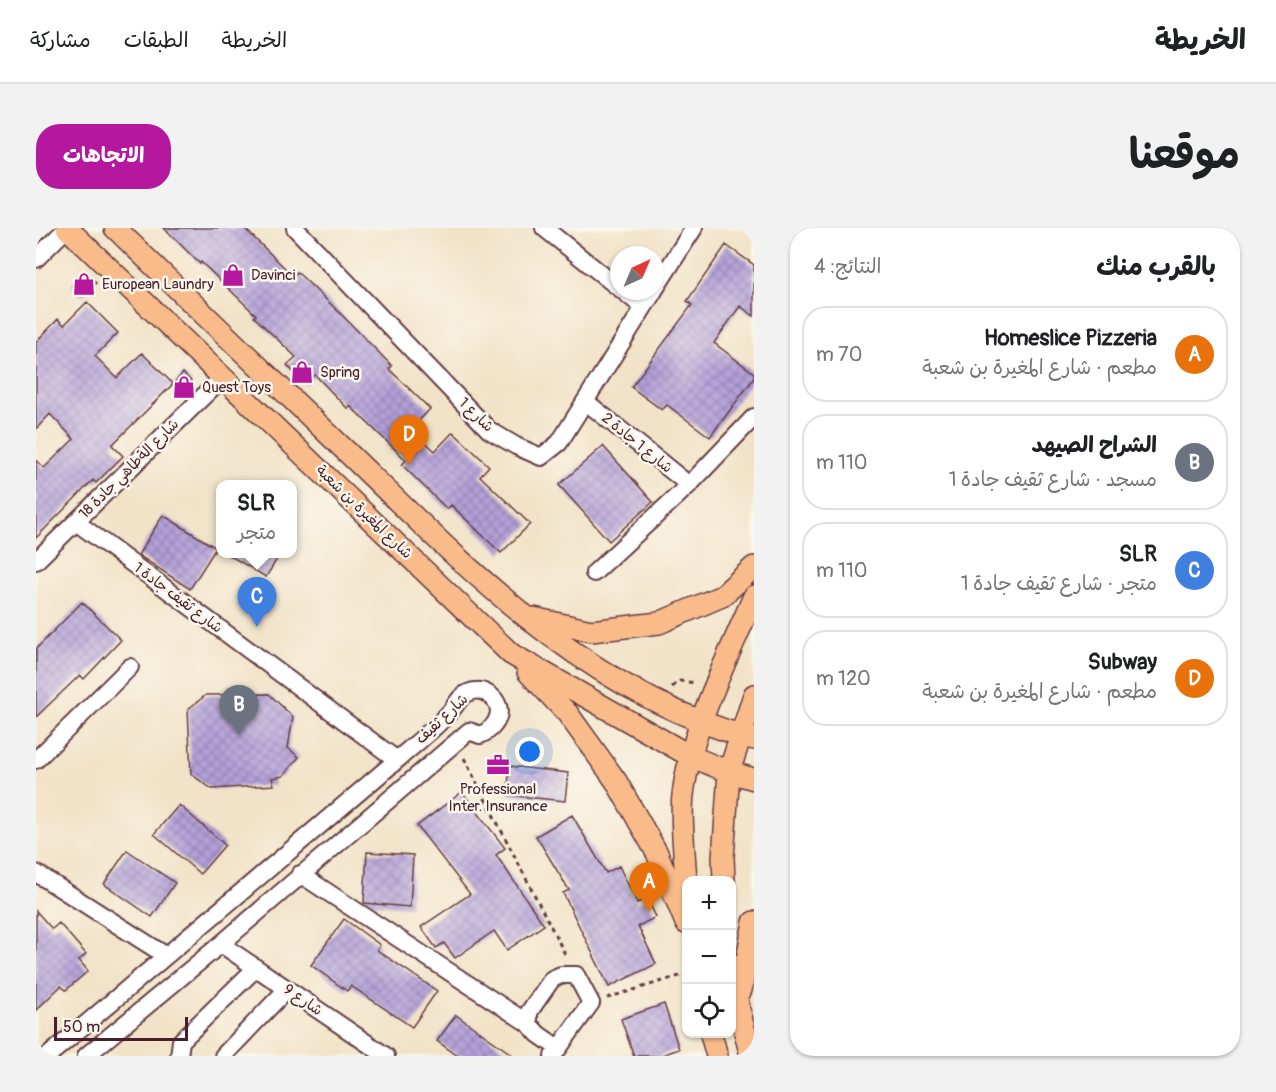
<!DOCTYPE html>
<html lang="ar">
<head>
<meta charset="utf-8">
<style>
	body { margin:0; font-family:Pangolin,"Playpen Sans Arabic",sans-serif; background:#f2f2f2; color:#202124; direction:rtl }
	.controls { position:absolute; right:18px; bottom:18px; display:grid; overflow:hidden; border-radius:12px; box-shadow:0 2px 4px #0004 }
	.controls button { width:54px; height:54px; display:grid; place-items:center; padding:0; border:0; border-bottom:2px solid #e0e0e0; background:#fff; color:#202124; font:30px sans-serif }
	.compass { position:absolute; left:574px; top:18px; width:54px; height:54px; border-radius:50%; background:#fff; box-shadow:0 2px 4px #0004; rotate:44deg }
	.scale { position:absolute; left:18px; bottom:15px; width:134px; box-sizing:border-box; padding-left:6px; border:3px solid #4a1f2b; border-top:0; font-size:16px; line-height:21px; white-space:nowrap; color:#4a1f2b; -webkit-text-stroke:4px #fbf7ec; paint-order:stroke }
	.you { position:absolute; left:494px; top:524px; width:21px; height:21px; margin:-15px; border:4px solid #fff; border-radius:50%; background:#1a73e8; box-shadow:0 0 0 9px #1a73e833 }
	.badge { display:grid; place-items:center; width:39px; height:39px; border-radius:50%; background:#b5179e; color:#fff; font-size:20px; font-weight:700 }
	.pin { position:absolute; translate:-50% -50px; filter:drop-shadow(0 2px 3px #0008) }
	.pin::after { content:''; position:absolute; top:32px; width:21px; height:18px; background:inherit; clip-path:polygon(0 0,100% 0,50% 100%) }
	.popup { position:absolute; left:180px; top:252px; width:81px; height:78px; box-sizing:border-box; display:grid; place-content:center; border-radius:12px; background:#fff; filter:drop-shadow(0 2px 4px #0005); font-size:20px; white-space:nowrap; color:#757577 }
	.popup b { font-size:22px; color:#202124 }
	.popup::after { content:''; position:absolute; left:50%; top:100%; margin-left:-12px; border:12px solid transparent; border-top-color:#fff }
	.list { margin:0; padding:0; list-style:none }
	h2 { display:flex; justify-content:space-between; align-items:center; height:78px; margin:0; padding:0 24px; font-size:26px }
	h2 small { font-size:20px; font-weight:400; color:#757577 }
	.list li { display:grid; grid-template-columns:39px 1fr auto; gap:18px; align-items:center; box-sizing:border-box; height:96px; margin:0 12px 12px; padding:0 12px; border:2px solid #e0e0e0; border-radius:24px }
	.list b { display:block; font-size:22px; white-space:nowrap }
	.list p { margin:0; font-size:20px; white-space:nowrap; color:#757577 }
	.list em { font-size:20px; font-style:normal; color:#757577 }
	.icon { flex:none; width:33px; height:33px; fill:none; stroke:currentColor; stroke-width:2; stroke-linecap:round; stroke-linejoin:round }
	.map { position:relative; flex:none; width:718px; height:828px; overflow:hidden; direction:ltr; border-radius:24px }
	header { display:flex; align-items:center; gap:36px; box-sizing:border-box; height:84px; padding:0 30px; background:#fff; border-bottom:2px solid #e0e0e0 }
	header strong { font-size:28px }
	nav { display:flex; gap:33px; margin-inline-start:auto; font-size:21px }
	.intro { display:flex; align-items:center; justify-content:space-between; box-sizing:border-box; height:144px; padding:0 36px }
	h1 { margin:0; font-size:42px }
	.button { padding:15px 27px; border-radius:24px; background:#b5179e; color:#fff; font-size:21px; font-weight:700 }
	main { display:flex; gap:36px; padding:0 36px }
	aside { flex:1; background:#fff; border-radius:24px; box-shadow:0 2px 4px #0004 }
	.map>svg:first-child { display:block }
	.building { fill:url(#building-cross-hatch) }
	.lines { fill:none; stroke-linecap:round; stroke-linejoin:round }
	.minor-casing { stroke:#633c43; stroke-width:20 }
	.major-casing { stroke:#633c43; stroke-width:24 }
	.path { stroke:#633c43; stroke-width:3; stroke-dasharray:4.5 4.5; stroke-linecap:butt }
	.minor { stroke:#fff; stroke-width:16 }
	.major { stroke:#fabb8b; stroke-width:21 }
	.labels { text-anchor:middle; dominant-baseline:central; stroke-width:5; stroke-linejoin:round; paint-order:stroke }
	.poi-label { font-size:15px; fill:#4a1f2b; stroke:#fbf7ec; text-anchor:start }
	.street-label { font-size:15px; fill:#4a1f2b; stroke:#fbf7ec }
</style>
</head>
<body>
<header>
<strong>الخريطة</strong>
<nav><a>الخريطة</a><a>الطبقات</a><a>مشاركة</a></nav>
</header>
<div class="intro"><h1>موقعنا</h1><a class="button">الاتجاهات</a></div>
<main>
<aside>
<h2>بالقرب منك<small>النتائج: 4</small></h2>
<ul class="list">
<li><span class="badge" style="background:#e8710a">A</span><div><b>Homeslice Pizzeria</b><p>مطعم · شارع المغيرة بن شعبة</p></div><em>70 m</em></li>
<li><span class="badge" style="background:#6b7280">B</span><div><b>الشراح الصيهد</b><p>مسجد · شارع ثقيف جادة 1</p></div><em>110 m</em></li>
<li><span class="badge" style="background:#3f7fe0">C</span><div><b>SLR</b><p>متجر · شارع ثقيف جادة 1</p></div><em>110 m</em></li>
<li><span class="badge" style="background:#e8710a">D</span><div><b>Subway</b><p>مطعم · شارع المغيرة بن شعبة</p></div><em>120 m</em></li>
</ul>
</aside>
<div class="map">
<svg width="718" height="828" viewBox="0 0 718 828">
	<defs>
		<pattern id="building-cross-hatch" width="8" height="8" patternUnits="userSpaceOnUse" patternTransform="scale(1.5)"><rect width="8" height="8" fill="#b3a0d9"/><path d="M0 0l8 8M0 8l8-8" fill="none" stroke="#9482b0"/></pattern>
	</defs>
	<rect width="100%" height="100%" fill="#fbf7ec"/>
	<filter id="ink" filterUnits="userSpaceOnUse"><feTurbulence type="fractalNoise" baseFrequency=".0167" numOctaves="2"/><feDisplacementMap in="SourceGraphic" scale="12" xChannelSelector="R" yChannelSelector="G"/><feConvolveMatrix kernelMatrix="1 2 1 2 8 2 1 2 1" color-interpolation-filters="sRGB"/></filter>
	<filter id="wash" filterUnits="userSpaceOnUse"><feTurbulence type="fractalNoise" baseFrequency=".008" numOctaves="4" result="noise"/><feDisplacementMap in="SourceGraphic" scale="24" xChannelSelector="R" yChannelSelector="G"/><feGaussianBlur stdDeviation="1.35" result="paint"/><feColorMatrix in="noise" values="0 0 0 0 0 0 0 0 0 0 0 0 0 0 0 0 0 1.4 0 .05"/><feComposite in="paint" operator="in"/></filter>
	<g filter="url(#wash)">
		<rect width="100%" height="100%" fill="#f2e3c8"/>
		<g id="blocks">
			<path class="building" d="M128,0H208L257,48L261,44L302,83L356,138L353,141L394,181L375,201L399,223L417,204L453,238L444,248L494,296L465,325L415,277L411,281L366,237L370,232L314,178L312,181L279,147L269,156L251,137L260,129L218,89L220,87L165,34L164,36Z
				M690,17L718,37V88L704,78L678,115L718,145V150L674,209L631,177L626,182L595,159L656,77L651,73Z
				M49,44L60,55L46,68L36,58Z
				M51,74L82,105L59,128L81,150L106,125L137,156L76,217L87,228L60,255L57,252L0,310V232L8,240L38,211L14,186L0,201V114L22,91L28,97Z
				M147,145L155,153L156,164L152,169L137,156Z
				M567,218L617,274L573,313L523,257Z
				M127,287L180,320L154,361L102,327Z
				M191,326H244L230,349Z
				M46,374L85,412L48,451L44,447L0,489V421Z
				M233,466L257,489L252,520L263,529L247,548L236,550L238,557L176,561L155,546L152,481L170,467Z
				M474,538L532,545L529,573L471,567Z
				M426,564L469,620L460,627L508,697L471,722L458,703L419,730L408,715L400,720L385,699L434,666L381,598Z
				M143,577L189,617L164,646L118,606Z
				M536,587L570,645L583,638L601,675L611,670L620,689L602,698L620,736L573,759L527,665L533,662L500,608Z
				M91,622L139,655L116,689L68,656Z
				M331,624L377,627L374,679L328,675Z
				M0,683L16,701L23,695L50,726L43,732L52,743L30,762L25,758L0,782Z
				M308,691L344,717L341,722L401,763L376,799L315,758L311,763L275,737Z
				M628,776L643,821L623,828H598L585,791Z
				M420,787L478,828H422L401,813Z"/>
		</g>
	</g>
	<g filter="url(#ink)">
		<use href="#blocks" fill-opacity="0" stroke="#633c43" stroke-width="1.5"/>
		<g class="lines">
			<g class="minor-casing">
				<path id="minor" d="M259,0L453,202L480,218L505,229L523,215L618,63
					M508,0L583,60
					M0,31L31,0
					M619,61L658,0
					M587,63L607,79
					M549,173L653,257
					M40,294L361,532
					M0,333L187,149
					M558,345L653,257L718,189
					M0,532L94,439
					M0,645L129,727
					M264,646L493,796
					M185,716L350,828
					M12,828L361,532C378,517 397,502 413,485C420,478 423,468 432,465C438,462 445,462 450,465C472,476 463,500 444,507L433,503L185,716L50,828
					M143,828L145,813L220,740
					M187,828L251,761
					M517,828L555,775L540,747H525L516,751L493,784V796L502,806L522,820"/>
			</g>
			<g class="major-casing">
				<path id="major" d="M31,0L475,426L654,528L693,544L718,551
					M79,0C156,75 233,149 311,224C430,339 552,467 718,511
					M497,390L555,403L623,395L686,368L718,339
					M492,444L532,486L580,553L621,625L650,695
					M688,652L687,630L693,544L718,467
					M650,654C649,628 644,593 647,567C655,500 692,430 718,368
					M696,737L702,777L715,828
					M705,762L718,694
					M675,806L681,828"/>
			</g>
			<path class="path" d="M636,459L644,453L660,455
				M428,530L531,730
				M571,770L650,746"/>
			<use href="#minor" class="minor"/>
			<use href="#major" class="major"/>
		</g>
	</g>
	<defs>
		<g id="shop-bare" transform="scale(1.8)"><path d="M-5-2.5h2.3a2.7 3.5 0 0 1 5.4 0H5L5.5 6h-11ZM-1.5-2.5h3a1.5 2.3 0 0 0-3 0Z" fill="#b5179e" stroke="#fbf7ec" stroke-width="2.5" paint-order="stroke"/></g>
		<g id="office-bare" transform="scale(1.8)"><path d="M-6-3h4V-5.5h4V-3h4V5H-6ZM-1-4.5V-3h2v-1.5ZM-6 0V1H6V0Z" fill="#b5179e" stroke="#fbf7ec" stroke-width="2.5" paint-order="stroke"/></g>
	</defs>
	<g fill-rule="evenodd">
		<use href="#shop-bare" x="197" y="47"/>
		<use href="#shop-bare" x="48" y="56"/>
		<use href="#shop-bare" x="266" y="144"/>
		<use href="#shop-bare" x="148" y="159"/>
		<use href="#office-bare" x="462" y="537"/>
	</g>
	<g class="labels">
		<g class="poi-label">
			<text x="215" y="47">Davinci</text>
			<text x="66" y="56">European Laundry</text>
			<text x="284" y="144">Spring</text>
			<text x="166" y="159">Quest Toys</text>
			<text x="462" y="561" text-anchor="middle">Professional<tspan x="462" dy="17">Inter. Insurance</tspan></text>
		</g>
		<g class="street-label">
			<text transform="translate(440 187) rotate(44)">شارع 1</text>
			<text transform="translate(601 215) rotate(39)">شارع 1 جادة 2</text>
			<text transform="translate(93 241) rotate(-45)">شارع الةطاهي جادة 18</text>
			<text transform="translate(328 284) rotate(44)">شارع المغيرة بن شعبة</text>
			<text transform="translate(142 370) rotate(37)">شارع ثقيف جادة 1</text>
			<text transform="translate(406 491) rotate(-43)">شارع ثقيف</text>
			<text transform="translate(267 772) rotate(34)">شارع 9</text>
		</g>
	</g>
</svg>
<div class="controls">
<button>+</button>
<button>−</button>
<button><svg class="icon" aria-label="locate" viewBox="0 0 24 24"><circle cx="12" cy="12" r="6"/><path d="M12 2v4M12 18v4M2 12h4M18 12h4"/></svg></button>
</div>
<svg class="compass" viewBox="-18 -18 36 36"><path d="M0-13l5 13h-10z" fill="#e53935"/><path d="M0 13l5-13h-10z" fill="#757577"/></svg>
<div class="scale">50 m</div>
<div class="you"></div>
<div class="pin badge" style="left:613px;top:684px;background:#e8710a">A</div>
<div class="pin badge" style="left:203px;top:507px;background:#6b7280">B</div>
<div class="pin badge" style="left:221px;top:399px;background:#3f7fe0">C</div>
<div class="popup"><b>SLR</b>متجر</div>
<div class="pin badge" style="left:373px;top:237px;background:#e8710a">D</div>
</div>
</main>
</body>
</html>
